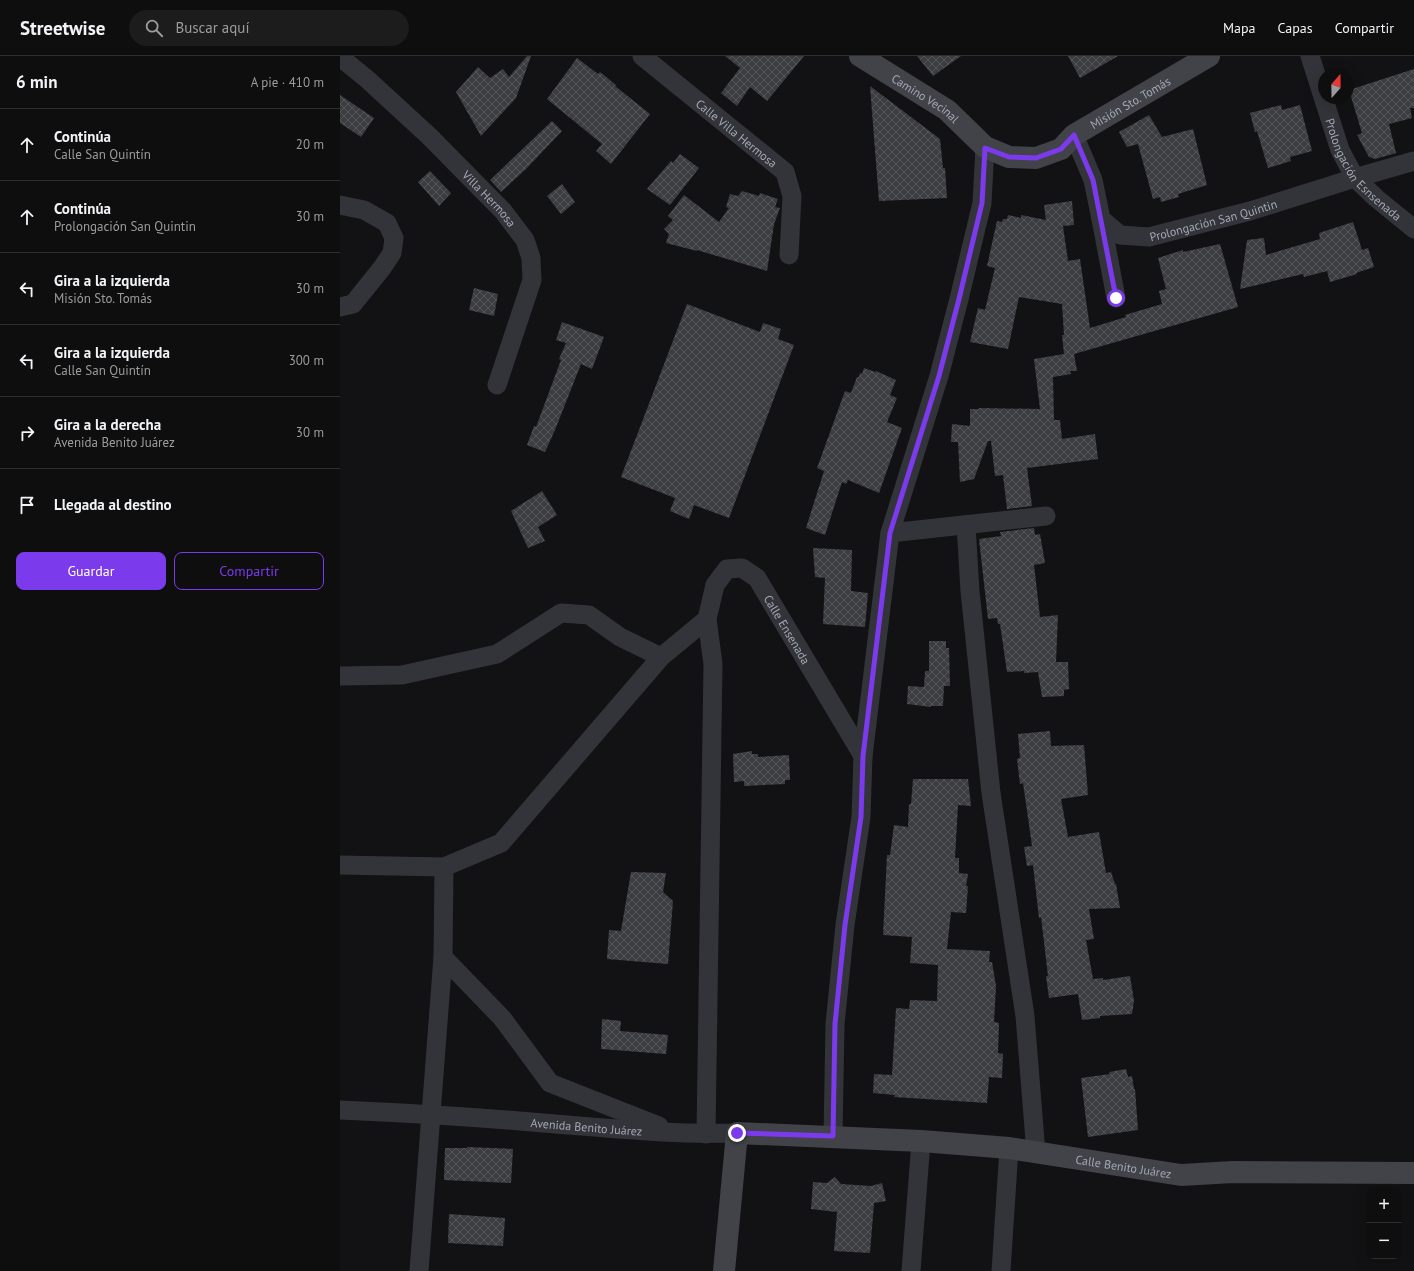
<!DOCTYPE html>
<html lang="es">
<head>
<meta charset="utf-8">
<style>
	body { margin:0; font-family:"PT Sans",sans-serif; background:#1c1c1d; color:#f1f3f6 }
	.controls { position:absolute; right:12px; bottom:12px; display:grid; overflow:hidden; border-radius:8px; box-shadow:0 4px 16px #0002 }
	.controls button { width:36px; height:36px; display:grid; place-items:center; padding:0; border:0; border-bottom:1px solid #2e2e2f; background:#0e0e0f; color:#f1f3f6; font:20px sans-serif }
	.compass { position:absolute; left:978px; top:12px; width:36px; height:36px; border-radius:50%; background:#0e0e0f; box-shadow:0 4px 16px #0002; rotate:20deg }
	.stop { position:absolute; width:12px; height:12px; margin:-9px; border:3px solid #7c3aed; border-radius:50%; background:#fff }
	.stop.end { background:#7c3aed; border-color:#fff; box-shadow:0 1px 4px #0008 }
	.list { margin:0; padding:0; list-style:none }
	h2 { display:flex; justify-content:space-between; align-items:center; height:52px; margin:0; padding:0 16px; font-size:17px }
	h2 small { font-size:13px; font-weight:400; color:#9b9c9e }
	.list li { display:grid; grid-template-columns:26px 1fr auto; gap:12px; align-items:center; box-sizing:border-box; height:72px; padding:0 16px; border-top:1px solid #2e2e2f }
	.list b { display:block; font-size:15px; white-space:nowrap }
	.list p { margin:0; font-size:13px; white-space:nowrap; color:#9b9c9e }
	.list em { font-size:13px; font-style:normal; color:#9b9c9e }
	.actions { display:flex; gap:8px; padding:12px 16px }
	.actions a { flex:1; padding:9px 0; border:1px solid #7c3aed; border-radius:8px; text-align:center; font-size:14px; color:#7c3aed }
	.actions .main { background:#7c3aed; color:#fff }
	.icon { flex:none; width:22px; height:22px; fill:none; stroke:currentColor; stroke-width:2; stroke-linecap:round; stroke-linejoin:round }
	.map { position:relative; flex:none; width:1074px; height:1215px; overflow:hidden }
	header { display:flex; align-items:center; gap:24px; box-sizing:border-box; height:56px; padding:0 20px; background:#0e0e0f; border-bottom:1px solid #2e2e2f }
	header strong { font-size:19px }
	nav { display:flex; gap:22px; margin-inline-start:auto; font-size:14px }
	.search { width:280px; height:36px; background:#1c1c1d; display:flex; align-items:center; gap:10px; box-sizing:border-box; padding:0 14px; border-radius:22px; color:#9b9c9e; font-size:15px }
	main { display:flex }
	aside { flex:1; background:#0e0e0f }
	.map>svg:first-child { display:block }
	.building { fill:url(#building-cross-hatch) }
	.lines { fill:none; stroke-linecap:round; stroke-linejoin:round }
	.street { stroke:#333439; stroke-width:19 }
	.secondary { stroke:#414349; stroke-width:22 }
	.route { stroke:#7c3aed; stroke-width:5 }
	.labels { text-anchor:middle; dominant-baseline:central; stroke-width:3; stroke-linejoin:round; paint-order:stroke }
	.street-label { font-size:12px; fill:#a3a9b5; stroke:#0d0d0f }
</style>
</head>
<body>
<header>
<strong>Streetwise</strong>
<div class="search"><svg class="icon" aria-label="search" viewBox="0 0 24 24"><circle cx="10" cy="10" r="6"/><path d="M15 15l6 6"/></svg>Buscar aquí</div>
<nav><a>Mapa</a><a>Capas</a><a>Compartir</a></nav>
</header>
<main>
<aside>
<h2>6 min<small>A pie · 410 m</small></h2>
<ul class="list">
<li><svg class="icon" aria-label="ahead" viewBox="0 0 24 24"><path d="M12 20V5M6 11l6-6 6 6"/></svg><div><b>Continúa</b><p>Calle San Quintín</p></div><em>20 m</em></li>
<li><svg class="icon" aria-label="ahead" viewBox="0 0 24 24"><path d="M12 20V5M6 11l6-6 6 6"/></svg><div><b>Continúa</b><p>Prolongación San Quintin</p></div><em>30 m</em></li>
<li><svg class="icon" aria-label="left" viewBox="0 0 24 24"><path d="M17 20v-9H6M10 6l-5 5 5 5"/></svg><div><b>Gira a la izquierda</b><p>Misión Sto. Tomás</p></div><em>30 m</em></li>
<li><svg class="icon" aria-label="left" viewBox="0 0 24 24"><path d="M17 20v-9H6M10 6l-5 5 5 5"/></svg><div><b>Gira a la izquierda</b><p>Calle San Quintín</p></div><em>300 m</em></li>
<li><svg class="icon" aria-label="right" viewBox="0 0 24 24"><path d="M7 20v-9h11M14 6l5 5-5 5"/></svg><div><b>Gira a la derecha</b><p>Avenida Benito Juárez</p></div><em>30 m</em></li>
<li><svg class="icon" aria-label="arrive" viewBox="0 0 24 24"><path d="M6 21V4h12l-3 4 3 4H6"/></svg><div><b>Llegada al destino</b></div></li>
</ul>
<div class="actions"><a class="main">Guardar</a><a>Compartir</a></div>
</aside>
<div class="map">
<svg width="1074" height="1215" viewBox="0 0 1074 1215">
	<defs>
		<pattern id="building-cross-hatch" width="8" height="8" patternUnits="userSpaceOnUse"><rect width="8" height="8" fill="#3c3d41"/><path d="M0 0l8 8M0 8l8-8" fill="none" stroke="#55565a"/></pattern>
	</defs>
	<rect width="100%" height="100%" fill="#121214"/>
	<path class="building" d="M187,0H191L176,42L141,80L116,36L138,11L150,22L163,13L169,21Z
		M385,0H464L427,45L410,31L397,50L381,37L400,12Z
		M577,0H621L593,20Z
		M728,0H778L740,22Z
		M237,2L258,18L260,16L276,29L275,30L310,58L271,108L256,95L262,88L207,43Z
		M1074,13V52H1070L1072,62L1049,68L1056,97L1035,103L1029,101L1017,79L1022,77L1009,34Z
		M530,30L600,83L603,112H605L607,142L539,145Z
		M0,39L34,62L21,81L0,67Z
		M941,49L942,54L960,49L972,95L950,101L951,105L928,112L917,75L915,76L910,57Z
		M809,59L822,81L853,73L867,129L838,138L839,141L821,146L820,141L813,143L798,88L787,91L779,76Z
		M212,65L222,75L186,113L161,136L150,124Z
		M340,98L359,112L330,149L307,133L331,105L333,107Z
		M90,115L111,137L99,150L78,126Z
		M222,128L235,146L221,158L207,140Z
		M402,135L419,140L420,137L438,143L435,151L440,152L434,168L427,215L357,194V195L326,187L329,178L324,173L333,164L328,160L344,139L379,166L389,152L386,151L390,138L398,140Z
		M732,145L734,169L723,170L728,205L740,203L750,272L786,261L785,259L822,248L819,235L826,233L818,202L843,194V196L880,188L898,251L734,298L737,315H730L731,318L713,321L714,364H720L722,383L755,378L758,403L687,412L692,450L658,454L667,453L663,419L655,420L651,385H648L634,423L620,426L618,386H611L612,368L630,370V353H639V352L700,353L694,303L724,298L722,279H724L722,248L679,241L668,293L630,286L638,252L645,254L655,212L647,210L657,165L662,166L663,163H667L668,159L681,162V159L706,164L704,149Z
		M1013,166L1022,194L1028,192L1034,211L1016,217L1017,218L990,226L987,215L964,221L963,218L900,233L907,184L924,182L926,199L980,183L979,177Z
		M134,232L158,238L154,260L129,254Z
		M347,248L420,276L423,267L441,273L438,283L454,289L389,462L354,449L349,463L330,455L335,442L281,421Z
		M222,266L264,281L252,313L241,308L215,374L205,396L187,389L194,370L196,371L221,304L219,303L226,287L216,284Z
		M524,312L535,316L536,315L556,324L550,339L557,342L547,366L562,372L539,437L508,424L506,428L502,426L485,479L466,472L484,415L477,412L505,335L511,337L517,321H519L520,317L522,318Z
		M202,435L217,459L198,471L205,485L188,492L171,455Z
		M694,472L695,479L700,478L705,507L694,509L700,561L718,559L716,606H728L729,633L724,634V640L702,641L698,616L684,617V615L667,616L660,568H658L657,562L648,563L639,483L661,480L660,476Z
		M473,492L512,494L511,535L528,537L525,571L483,568L485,522L475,521Z
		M589,585H606V592H609L610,630H604L603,650H591V651L567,648L568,630L584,631L585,615H589Z
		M710,675L711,690L744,689L748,739L721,743L728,781L759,776L766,817L771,816L775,828H776L780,852L749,853L754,883L746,884L753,923L763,922V924L790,920L794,945L792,958L760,960V962L742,964L738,938L709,942L706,920H708L701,861L699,862L693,809L687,810L684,791L692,790L683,727L680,728L677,703L680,702L678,678Z
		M412,695V698H418V701L449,699L450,724H445V728L404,730V725L394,726L393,698Z
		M573,723H628L631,750L618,749L615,802H619V817L628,818L626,830H628L626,857L611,856L607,893L650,895L649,906H652L656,930L654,966L659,967L658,997L663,998L662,1022L649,1021L647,1047L554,1041L555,1039L533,1037L534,1018L552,1019L556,952L569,953L570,944L597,945L598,909L570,907L572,881L543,879L547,799H550L554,769L568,771L569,748H571Z
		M291,816L326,817L323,836L333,845L328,908L267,903L269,874L281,875Z
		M262,963L281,965L280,975L328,979L326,998L261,993Z
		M786,1013L788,1021L792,1020L794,1033H795L798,1074L748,1081L741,1022L770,1018L769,1016Z
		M127,1091L173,1093L171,1127L104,1124L105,1092H127Z
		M495,1121L501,1128L531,1130L542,1127L546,1145L534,1147L530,1197L494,1195L497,1156L471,1153L473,1126L487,1127Z
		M109,1158L165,1162L163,1190L108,1187Z"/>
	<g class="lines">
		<g class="street">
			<path id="s1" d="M302,0L445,116L452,140L449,199"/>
			<path id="s2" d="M970,0L1000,94L1015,122L1036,142L1074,173"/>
			<path id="s3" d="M0,1L27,23L89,80L163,155L185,184L191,202L192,224L157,329"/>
			<path id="s4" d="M734,79L753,124L761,163L780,179L809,181L910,155L1015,122L1074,105"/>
			<path d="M0,149L24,154L47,167L54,182L52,197L42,212L13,248L0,251"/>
			<path d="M761,163L776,242"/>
			<path d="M626,469L630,535L651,737L685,960L696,1097"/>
			<path d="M550,477L706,460"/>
			<path d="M0,620L62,619L157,598L221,557L249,559L280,581L321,601"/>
			<path d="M0,809L104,811L161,787L321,601L367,563"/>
			<path d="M103,901L162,962L210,1027L319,1070"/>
			<path id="s5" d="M0,1054C68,1057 135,1061 203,1067C268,1072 333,1079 397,1077"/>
			<path id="s6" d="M366,1078L373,608L367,563L375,529L387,513L402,512L417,522L523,700"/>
			<path d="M493,1080L495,968L505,869L521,761L523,700L550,477L599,320L619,243L642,147L645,91"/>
			<path d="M79,1215L103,901L104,811"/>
			<path d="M571,1215L581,1085"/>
			<path d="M661,1215L669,1092"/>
		</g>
		<g class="secondary">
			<path id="s7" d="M520,0L607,54L645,91L669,101L696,102L721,93L734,79L869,0"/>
			<path id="s8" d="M384,1215L397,1077L581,1085L669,1092L841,1119L893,1116L1074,1117"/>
		</g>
	</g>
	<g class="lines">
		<path class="route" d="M397,1077L493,1080L495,968L505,869L521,761L523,700L550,477L599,320L619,243L642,147L645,92L669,101L696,102L721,93L734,79L753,124L776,242"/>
	</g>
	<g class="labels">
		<g class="street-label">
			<text stroke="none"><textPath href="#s7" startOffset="78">Camino Vecinal</textPath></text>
			<text stroke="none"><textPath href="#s7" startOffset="319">Misión Sto. Tomás</textPath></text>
			<text stroke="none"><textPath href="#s1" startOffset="122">Calle Villa Hermosa</textPath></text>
			<text stroke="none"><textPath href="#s2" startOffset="128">Prolongación Esnsenada</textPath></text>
			<text stroke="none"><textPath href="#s3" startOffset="206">Villa Hermosa</textPath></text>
			<text stroke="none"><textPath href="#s4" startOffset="209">Prolongación San Quintin</textPath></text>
			<text stroke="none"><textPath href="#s6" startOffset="663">Calle Ensenada</textPath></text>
			<text stroke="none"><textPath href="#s5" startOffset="247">Avenida Benito Juárez</textPath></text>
			<text stroke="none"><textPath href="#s8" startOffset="527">Calle Benito Juárez</textPath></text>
		</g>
	</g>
</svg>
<div class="controls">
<button>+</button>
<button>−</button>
</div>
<svg class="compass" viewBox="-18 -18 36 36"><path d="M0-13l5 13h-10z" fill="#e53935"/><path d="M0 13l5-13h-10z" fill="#9b9c9e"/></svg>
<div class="stop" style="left:776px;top:242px"></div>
<div class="stop end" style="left:397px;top:1077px"></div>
</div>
</main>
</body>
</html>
